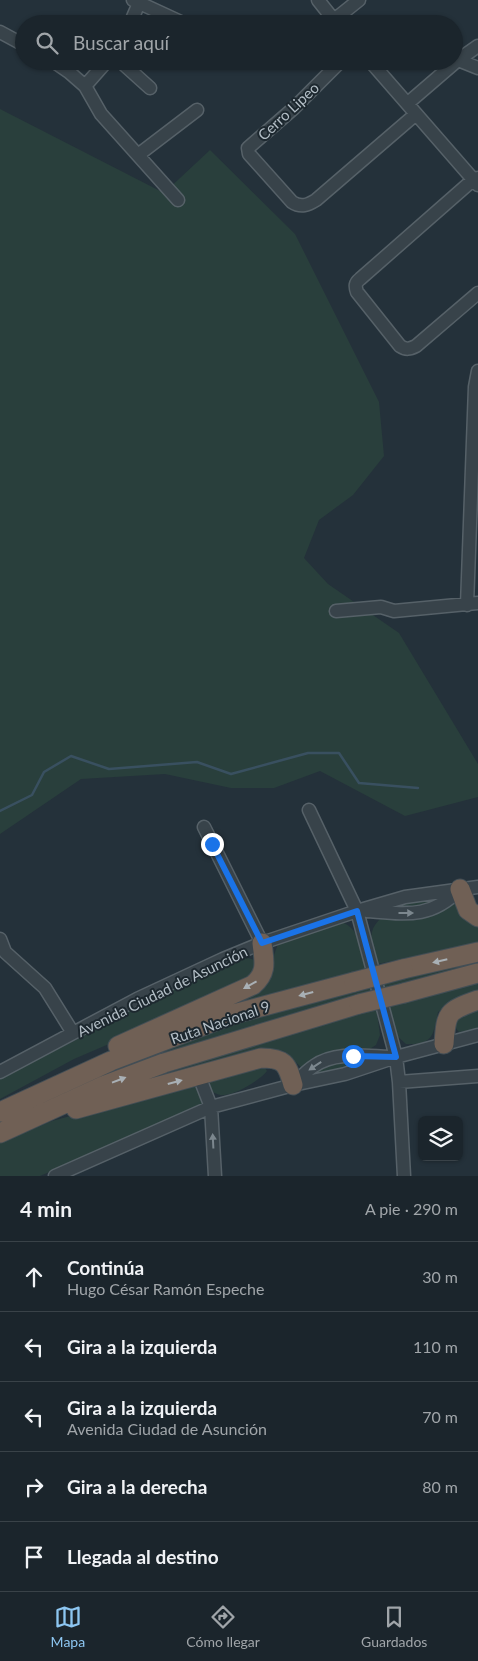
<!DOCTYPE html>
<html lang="es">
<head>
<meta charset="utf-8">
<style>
	body { margin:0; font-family:Lato,sans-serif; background:#242d34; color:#f1f3f6 }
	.controls { position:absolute; right:15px; bottom:15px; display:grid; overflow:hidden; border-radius:8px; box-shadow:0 1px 4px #0004 }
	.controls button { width:45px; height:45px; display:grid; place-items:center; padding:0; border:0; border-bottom:1px solid #394248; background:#1b252c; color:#f1f3f6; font:25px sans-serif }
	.stop { position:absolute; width:15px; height:15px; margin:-11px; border:4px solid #1a73e8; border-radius:50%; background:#fff }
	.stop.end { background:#1a73e8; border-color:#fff; box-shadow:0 1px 5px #0008 }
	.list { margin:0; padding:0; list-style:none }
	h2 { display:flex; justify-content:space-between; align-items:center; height:65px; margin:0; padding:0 20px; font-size:21px }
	h2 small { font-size:16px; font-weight:400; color:#a0a5a9 }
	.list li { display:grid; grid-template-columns:32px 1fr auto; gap:15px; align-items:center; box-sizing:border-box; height:70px; padding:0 20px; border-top:1px solid #394248 }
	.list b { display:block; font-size:19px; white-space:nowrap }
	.list p { margin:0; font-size:16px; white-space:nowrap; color:#a0a5a9 }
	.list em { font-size:16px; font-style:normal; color:#a0a5a9 }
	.icon { flex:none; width:28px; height:28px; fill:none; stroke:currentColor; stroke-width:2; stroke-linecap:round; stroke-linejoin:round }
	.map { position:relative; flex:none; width:478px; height:1176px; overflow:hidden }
	.search { position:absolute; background:#1b252c; box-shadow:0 1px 4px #0004; left:15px; right:15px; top:15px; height:55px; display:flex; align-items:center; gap:12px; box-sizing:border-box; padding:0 18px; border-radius:28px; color:#a0a5a9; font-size:19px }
	.sheet { height:415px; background:#1b252c }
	nav { display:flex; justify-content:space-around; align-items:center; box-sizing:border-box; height:70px; border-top:1px solid #394248; background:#1b252c; font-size:14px; color:#a0a5a9 }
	nav a { display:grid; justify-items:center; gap:2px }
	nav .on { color:#8dc6f1 }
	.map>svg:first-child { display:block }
	.green { fill:#293f3c }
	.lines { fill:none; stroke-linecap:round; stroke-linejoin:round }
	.stream { stroke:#395060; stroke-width:2.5 }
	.minor-casing { stroke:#566168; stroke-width:15 }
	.highway-casing { stroke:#434e55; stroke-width:21 }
	.minor { stroke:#38434a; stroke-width:12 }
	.highway { stroke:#706055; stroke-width:19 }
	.highway-bridge-casing { stroke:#434e55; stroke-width:21; stroke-linecap:butt }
	.highway-bridge { stroke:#706055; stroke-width:19 }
	.oneway { fill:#7c878e }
	.oneway2 { fill:#a9b0b5 }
	.route { stroke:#1a73e8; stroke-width:6 }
	.labels { text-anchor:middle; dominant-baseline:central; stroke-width:4; stroke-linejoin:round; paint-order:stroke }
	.street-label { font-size:15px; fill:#b3bec6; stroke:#1d282f }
</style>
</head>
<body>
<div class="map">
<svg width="478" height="1176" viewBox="0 0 478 1176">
	<rect width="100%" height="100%" fill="#24313a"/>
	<path class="green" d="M0,109L164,193L210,150L295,234L379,402L384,456L353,495L319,520L304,558L328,584L399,633L478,764V797L405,816L320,771L274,788H231L165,774L81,779L0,834Z
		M448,896L426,907L381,908Z
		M454,899L478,923V942L378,964C373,946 365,934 380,919Z
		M342,922C361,930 361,950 366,968L237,1006L186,1017L266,977L278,944Z
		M478,955V967L388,987L288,1015L199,1044L0,1127V1117L214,1028Z
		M245,957L258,961L259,965L242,987L74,1059L0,1099V1077L76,1040L144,1002L232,959Z
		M478,979V993L451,1003L438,1012C433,1036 433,1045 406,1044L396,1035L388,1002Z
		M478,1003V1029L459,1032L453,1025L463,1008Z
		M376,1005L380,1035L376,1045L368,1050L304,1070L284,1051L270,1050L130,1086L247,1043Z
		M336,1059L377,1060L316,1075L309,1073Z
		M264,1066L267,1071C259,1081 233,1097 220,1095C217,1094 215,1093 212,1092L209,1083L212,1079Z
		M188,1084L199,1087L204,1103L198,1108L40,1176H0V1143L52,1121Z"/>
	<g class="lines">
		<path class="stream" d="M0,811L32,795L44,772L71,756L109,769L197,762L231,774L308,753H339L359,783L418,788"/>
		<g class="minor-casing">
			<path id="minor" d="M133,0L185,24
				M318,0L337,24
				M334,20L359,0
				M130,24L139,3
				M0,32L24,45
				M458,60L478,68
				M53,61L69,72L85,86L101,114L178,200
				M120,61L150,88
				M341,61L294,108L248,148L249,154L292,202C301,208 308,205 316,200L416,114
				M370,61L478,185
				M85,86L107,61
				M408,103L458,60L478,46
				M138,155L197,110
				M478,178L474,179L360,279C355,283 355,286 357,292L400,346C406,350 410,349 416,346L478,293
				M467,605L475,387L478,371
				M336,611L381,607L394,611L478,603
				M309,810L357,911L396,1057L399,1082L404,1176
				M204,827L262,943
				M367,911C406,914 431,919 460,889
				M0,939L5,952L45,988L73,1033
				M0,1072L137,999L223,959L262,943L357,911L405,897L478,887
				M199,1076L211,1107L215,1176
				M399,1082L478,1076
				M293,1085C300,1078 306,1071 314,1066C335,1051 364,1056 389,1057
				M55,1176L211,1107L293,1085L345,1074L396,1057L478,1035"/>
		</g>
		<g class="highway-casing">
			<path id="highway" d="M460,889L468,910L478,917
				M403,969L478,952
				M404,993L478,973
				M444,1044C446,1012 447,1011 478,1000
				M118,1046L253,985C268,972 264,961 262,943
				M76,1109L261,1058C284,1058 287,1063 293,1085
				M0,1112L111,1061L234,1014L354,982
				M0,1133L103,1086L164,1063L359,1004"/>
		</g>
		<use href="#minor" class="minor"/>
		<use href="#highway" class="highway"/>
		<g class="highway-bridge-casing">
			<path id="highway-bridge" d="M354,982L403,969
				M359,1004L404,993"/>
		</g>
		<use href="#highway-bridge" class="highway-bridge"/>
	</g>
	<defs><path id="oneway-solid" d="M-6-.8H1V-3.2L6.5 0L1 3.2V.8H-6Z" transform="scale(1.25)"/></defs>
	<g class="oneway">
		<use href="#oneway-solid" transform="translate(406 913)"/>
		<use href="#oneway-solid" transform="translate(315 1066) rotate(146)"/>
		<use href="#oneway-solid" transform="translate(213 1141) rotate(-93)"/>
	</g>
	<g class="oneway2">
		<use href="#oneway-solid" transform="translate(440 961) rotate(167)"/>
		<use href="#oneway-solid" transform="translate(250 985) rotate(151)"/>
		<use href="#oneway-solid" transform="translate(306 994) rotate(165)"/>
		<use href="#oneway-solid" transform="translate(119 1080) rotate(-21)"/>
		<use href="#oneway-solid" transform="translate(175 1082) rotate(-15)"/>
	</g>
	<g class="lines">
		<path class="route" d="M212,844L262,943L357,911L396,1057L353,1056"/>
	</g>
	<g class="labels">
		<g class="street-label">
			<text transform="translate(288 111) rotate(-43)">Cerro Lipeo</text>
			<text transform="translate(162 991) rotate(-26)">Avenida Ciudad de Asunción</text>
			<text transform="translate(220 1022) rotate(-19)">Ruta Nacional 9</text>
		</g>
	</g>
</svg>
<div class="controls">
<button><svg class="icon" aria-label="layers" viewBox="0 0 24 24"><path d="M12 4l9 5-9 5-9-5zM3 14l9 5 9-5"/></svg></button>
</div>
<div class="stop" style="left:353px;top:1056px"></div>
<div class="stop end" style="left:212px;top:844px"></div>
<div class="search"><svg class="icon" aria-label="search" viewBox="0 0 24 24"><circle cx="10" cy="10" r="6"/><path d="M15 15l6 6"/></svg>Buscar aquí</div>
</div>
<section class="sheet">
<h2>4 min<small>A pie · 290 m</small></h2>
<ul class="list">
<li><svg class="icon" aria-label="ahead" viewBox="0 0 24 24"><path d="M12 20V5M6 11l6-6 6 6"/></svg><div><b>Continúa</b><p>Hugo César Ramón Espeche</p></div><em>30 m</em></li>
<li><svg class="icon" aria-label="left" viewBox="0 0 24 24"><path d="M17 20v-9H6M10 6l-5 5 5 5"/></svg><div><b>Gira a la izquierda</b></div><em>110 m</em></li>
<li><svg class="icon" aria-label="left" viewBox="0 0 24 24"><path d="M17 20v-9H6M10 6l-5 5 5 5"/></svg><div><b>Gira a la izquierda</b><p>Avenida Ciudad de Asunción</p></div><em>70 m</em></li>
<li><svg class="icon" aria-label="right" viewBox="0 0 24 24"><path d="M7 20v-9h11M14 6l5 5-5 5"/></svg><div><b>Gira a la derecha</b></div><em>80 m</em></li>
<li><svg class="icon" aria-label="arrive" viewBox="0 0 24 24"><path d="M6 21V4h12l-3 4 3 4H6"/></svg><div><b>Llegada al destino</b></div></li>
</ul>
</section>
<nav>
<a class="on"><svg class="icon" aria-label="map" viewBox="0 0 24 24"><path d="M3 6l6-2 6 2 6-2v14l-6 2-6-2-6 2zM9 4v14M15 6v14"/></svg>Mapa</a>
<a><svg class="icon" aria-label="directions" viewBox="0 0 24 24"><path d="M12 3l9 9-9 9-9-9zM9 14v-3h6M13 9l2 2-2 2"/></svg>Cómo llegar</a>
<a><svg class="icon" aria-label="saved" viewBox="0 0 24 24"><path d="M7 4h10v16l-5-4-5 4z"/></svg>Guardados</a>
</nav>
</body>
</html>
